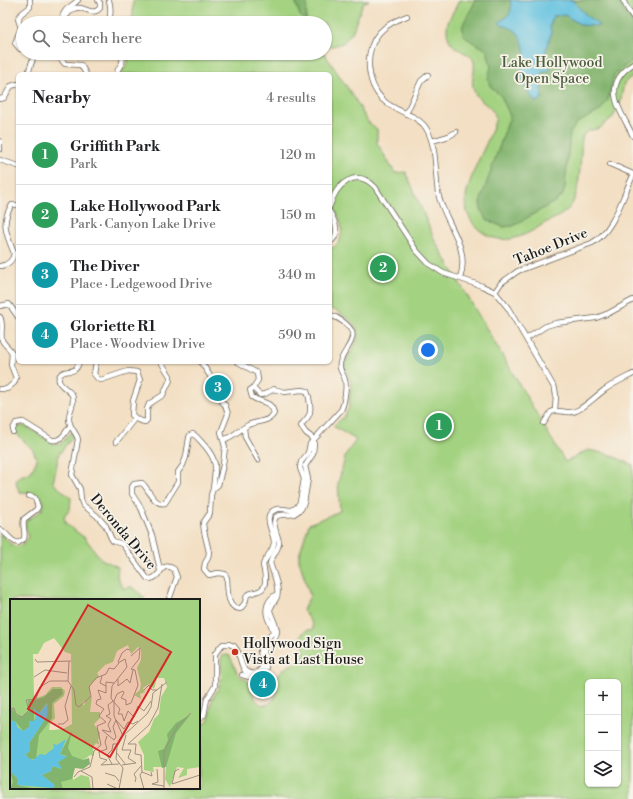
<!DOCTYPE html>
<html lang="en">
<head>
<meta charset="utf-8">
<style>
	body { margin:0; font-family:"Libre Bodoni",serif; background:#f6f6f6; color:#202124 }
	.controls { position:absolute; right:12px; bottom:12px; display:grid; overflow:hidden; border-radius:6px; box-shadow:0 1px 3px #0004 }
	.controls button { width:36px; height:36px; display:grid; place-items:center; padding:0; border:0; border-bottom:1px solid #e0e0e0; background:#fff; color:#202124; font:20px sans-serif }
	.you { position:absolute; left:428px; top:350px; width:14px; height:14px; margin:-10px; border:3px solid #fff; border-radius:50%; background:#1a73e8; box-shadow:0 0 0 6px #1a73e833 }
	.badge { display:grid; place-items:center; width:26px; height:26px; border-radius:50%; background:#2563eb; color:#fff; font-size:13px; font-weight:700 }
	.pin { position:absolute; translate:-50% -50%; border:2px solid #fff; box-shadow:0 1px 4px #0006 }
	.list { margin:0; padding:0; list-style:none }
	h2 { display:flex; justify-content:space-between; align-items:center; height:52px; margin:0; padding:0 16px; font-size:17px }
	h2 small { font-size:13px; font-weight:400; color:#757577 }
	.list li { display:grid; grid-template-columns:26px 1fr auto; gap:12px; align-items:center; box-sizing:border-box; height:60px; padding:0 16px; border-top:1px solid #e0e0e0 }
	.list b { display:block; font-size:15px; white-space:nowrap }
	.list p { margin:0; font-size:13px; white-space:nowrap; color:#757577 }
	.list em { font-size:13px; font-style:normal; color:#757577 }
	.icon { flex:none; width:22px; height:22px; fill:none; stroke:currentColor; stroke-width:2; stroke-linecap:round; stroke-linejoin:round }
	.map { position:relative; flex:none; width:633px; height:799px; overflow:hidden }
	.search { position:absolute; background:#fff; box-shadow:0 1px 3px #0004; left:16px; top:16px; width:316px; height:44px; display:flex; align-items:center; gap:10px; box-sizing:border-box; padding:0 14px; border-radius:22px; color:#757577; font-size:15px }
	.panel { position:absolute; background:#fff; box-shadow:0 1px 3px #0004; left:16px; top:72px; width:316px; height:292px; border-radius:6px }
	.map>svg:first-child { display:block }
	.green { fill:#a3d280; stroke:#60774e; fill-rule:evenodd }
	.forest { fill:#82b46e; stroke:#4f6845 }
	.water { fill:#61c1e0; stroke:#3e6e7e }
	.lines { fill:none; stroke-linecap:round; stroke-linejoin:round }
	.minor-casing { stroke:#676056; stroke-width:6 }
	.minor { stroke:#fff; stroke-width:4.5 }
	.poi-dot { fill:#c8321e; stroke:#f7f3e8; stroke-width:1.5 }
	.labels { text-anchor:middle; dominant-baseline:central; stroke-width:3.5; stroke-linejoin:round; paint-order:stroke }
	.park-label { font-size:14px; fill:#4b5c3f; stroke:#f7f3e8 }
	.street-label { font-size:14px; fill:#1c1c1c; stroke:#f7f3e8 }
	.poi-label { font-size:14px; fill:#1c1c1c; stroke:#f7f3e8; text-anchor:start }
	.inset-road { fill:none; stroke:#9d9180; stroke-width:1 }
	.view { fill:#d62828; fill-opacity:0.15; stroke:#d62828; stroke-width:2 }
	.inset-edge { fill:none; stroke:#1c1c1c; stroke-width:2 }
</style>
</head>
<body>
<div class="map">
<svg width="633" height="799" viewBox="0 0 633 799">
	<rect width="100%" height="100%" fill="#f7f3e8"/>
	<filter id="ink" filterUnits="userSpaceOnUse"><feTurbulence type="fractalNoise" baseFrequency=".025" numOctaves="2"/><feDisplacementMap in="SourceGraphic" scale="8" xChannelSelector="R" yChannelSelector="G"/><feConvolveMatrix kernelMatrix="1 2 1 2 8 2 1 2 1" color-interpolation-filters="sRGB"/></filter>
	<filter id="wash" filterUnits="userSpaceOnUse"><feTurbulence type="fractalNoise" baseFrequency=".012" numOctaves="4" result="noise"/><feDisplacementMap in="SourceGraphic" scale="16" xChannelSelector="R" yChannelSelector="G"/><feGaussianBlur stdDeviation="0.9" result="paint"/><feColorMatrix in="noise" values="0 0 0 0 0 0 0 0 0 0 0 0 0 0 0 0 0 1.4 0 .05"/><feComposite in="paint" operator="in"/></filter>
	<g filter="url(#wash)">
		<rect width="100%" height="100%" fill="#f3dfc3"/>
		<path class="green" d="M133,0H369L363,3L352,33L343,43L325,48V23H131L130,18H133Z
			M459,0H633V80L631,77L624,83L620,104L613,117L600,128L588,131L584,134L582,138C580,157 581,189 572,204C566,214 555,218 545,223C536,229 526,235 515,238C493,245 466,227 466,203C465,191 471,180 475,168C482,152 491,135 496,118C493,106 480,103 475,93C469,82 476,73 474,62C472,50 446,53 447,28C447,19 456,9 459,0Z
			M128,53H324L355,99L368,122L377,129V143L395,173L406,172L435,241L565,462L588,450L608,454L633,465V799H0V533C7,538 11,550 22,545C25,543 27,541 28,537L25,527L26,521L42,510L44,503C41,491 30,493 20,492L17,487L16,479L18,477L31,472L37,460L33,450L16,433L15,431L17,427L23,426L27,427L56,445L62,443L71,432L74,435L59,454L53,483L71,498L70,509L64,517L66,524L85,538L101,559L118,567L117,577L123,588L132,587L145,598L141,600H11V788H199V727C214,721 208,712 212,701C213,696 217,692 219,687C223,678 221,668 221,659L222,656L227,655L230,656L237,673L240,676L248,681C252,690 255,709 269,704C272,702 274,700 275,697C278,690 274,683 278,676C284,663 304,665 304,651C304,646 301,642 301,636C304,630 308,629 313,630L312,624L303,610L310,596L299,560V555L309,524L340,511L338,484L346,454L356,440L333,426L344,417L349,408L351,381L344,366C351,348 369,333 347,318C342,314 337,310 330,309V249C348,242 343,215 330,206V74H121L128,62ZM588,682H618V784H588Z"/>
		<path class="forest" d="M295,0H307L306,20L300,16Z
			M475,0H510C514,14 510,15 500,22C505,28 514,26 520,36C524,43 526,54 524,63C523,67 521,71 522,75C522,82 527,89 530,95L542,99L541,75L543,73L551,70L546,61L545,57L547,46L551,33L550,26L553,16L565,15L581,25L598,24L588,17L572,0H620L623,10L633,22V60L614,75L608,100L600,111L577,123L570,133L565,187L563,195L556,201L513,226L503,227L487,220L481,210L480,202L510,116L501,96L490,86L488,78L491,67L487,50C481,46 472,43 467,38C454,27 473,12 475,0Z"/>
		<path class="water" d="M510,0H572L588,17L598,24L599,26L581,25L565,15L553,16L550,26L551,33L547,46L545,57L546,61L551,70L543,72L541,75L542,99L539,101L535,102C531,96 522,82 521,74C521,70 523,66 524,62C526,54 524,43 519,35C514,26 504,28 499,22C510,15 513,13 510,0Z"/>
	</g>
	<g filter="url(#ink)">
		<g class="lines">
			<g class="minor-casing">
				<path id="minor" d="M623,0L628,10L633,17
					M407,16C397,20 387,24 379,33C364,51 366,83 383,100C395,112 417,114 426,128C437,146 435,172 438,193C444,223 471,246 460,278
					M62,19C63,8 72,7 78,0
					M55,23C58,21 64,19 66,16C70,13 70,9 76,8C85,6 92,17 100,8V3L98,0
					M107,23C112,16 111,8 109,0
					M23,49H20L15,43L21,28L18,19L21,14L30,7V0
					M59,53L60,58L65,64L81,65L86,74
					M633,64C600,86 620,109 633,136
					M29,74C28,67 34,62 33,55L31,53
					M117,74C117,64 127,65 120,53
					M0,99L4,98L11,86L18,84
					M406,114L421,81L428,75
					M0,141V149
					M432,141L449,136L456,132
					M0,160L18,166
					M610,164L633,174
					M330,206C336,184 356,167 375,187L416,250L429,264L443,273L482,286L495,292L508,308L555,389L556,396L555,410
					M330,212C335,221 341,235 330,242
					M0,266C7,265 13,261 14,253C7,236 0,222 12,205H18
					M495,292L501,283L518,271L592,243C614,231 622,197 633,176
					M0,306L9,304L18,317
					M0,317C4,324 0,332 2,340C4,345 10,348 12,353L11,365L16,378L14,383L7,389H0
					M526,339L546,326L556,323L596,318L609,313L633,300
					M79,362C75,377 66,367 60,375C54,384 69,389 72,395C76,404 68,411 69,419C69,427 76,432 78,439L72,475L80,489L81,500L83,505L97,516L106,526L111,538L113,541L122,544L147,578L150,579C162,578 160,560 174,569L177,577L169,600
					M96,362L94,374L98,379L101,380L128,371L137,372L140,380L133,401L132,415L138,420L145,422L147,420V409L149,404L163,395L170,380V376L161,362
					M201,362L212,379L214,393L225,405L228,414L221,432L225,447L223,465L218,485L213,489L211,495L210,513L203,523L204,531L209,552L208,558L205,563L204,569L209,575L218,573L225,574L227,578C228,589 226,608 240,609L245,603L247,595C252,592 259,592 262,589C268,584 264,570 263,565C265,557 274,551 274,542C274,532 260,514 277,509C282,508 287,510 292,510L297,507L300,502L304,479L300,468L301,462L308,453L310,444L341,410C344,405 347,387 345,380C344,374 338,370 340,363C342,353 355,342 352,332C349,324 337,317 330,315
					M253,388L260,395L265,394L274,389L284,392L302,390L307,391C309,396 312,410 309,415C307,420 303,421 301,426L306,433L314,439
					M544,423L551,412C560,408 568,416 578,410C587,405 595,397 603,391C612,384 623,379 633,374
					M244,428L245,437L258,460
					M13,432V429L16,423L23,422L52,440C61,442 65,433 70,426
					M223,440C233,437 239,430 248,425C257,421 270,422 274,413C271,400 260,403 252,397L250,390L253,388L258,380L257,373L238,362
					M116,442L135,418
					M0,529C7,533 10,541 18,543L24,539C26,532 22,526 24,519L36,510L38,507L35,498L29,496
					M160,570L152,535L141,508L132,494V487L134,484L142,483C149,489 154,506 165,503L178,482V472L183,465L186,457L189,438L190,435L193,434C198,437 201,442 205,446C219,463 215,468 213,489
					M242,675L253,678C273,673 264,661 264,649L275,638L277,632L276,626L270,611C270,606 275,602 277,597C280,587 273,573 270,563C272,556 278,551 279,543C279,536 267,516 281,515C285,514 289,515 294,514L301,509L304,503L308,479L305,466L313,454L314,442
					M253,678L254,685L258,692
					M199,719L204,715L207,699L215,686V654L220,647L223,644H229L234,646L238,652L242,665L245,671C250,673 253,675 257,672C270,665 256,654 261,645C264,639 271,638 273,631C272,626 270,623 268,619C264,608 268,599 277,594"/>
			</g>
			<use href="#minor" class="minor"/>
		</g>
	</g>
	<circle class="poi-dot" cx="235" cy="652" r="4"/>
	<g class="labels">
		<g class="park-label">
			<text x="552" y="63">Lake Hollywood<tspan x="552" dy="16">Open Space</tspan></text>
		</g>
		<g class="street-label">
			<text transform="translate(551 247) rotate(-22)">Tahoe Drive</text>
			<text transform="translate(123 532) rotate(50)">Deronda Drive</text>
		</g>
		<g class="poi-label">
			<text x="243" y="644">Hollywood Sign<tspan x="243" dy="16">Vista at Last House</tspan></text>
		</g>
	</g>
	<g transform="translate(10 599)">
		<rect width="190" height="190" fill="#f3dfc3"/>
		<path d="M0,0H190V168L177,170V176L168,179L174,169L167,168L160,188L155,180L156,168H143L144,173L134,171V156L128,143L139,133L144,120L149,115L151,98L157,88L154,79H147L144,90L139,85L133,89L135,93L130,95L131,100L124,96L130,91L131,85L127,69L131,61V50L128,48L121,55L118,46L107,52L103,63L95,66L87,74L89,77L80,86V98L72,104L74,107L75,102L82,97L80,113H90V119L84,125L90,134L88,142L90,146L86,144L83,148L84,157L80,156L63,169V181L71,176L79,178L81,190H0ZM44,39L55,53L61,55L62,125L53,130L43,131H39L40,124L45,119L44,105L54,97L55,92L51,88H42L35,96L24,100L23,55H28L34,44Z" fill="#a3d280" fill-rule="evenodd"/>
		<path d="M43,90H52L53,95L42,104V119L29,136L26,160H18L16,155L20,152V143L37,117V104L29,114L24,110V122H20L19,128L13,132L6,123L0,121V111L3,110L6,116L12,118L19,112L18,101L22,102L34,98ZM180,116L166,134L156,168L152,169L148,152L154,150L158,141L157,135L166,124ZM62,132L58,149L62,157L73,161L79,159L80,165L73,170L65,169L62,180L51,183L53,190H35L45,187L32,176L41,172L43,167L51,170L48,163L57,157L50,155ZM0,172L8,180L7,186L28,190H0L3,183Z" fill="#82b46e"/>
		<path d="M38,104L37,117L20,143V152L16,155L17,158L23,161L30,155L35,156L44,149L43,145L47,146L56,140L50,155L57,158L48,163L52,170L43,167L41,172L32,176L45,186L42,189L7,186L8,180L0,172V121L6,123L7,128L13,132L19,128V122H24L26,118L24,109L29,114Z" fill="#61c1e0"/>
		<path class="inset-road" d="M25,60L27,63L61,62M59,62L58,82L64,91L66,106L69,108L81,97L79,88L86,79L96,75L99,69L104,70L109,64M108,63L112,54L117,50L120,51M92,77L90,84L96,87M24,78L35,71L57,74M108,80V87L117,80L120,84L123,71M134,91L139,86L142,91H147M113,92L114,94L111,99L116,101V106L121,104L128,86L125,71L121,70L129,60L130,49L121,57M103,102L101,99L102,87L117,68L115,60L108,64M104,102V117L113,137M104,102L107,95L113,92M0,110L4,109L6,115L12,118L19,111L16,101L26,100L30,88L40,82H58M128,122L123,125L118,123L114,130L106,121L103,128L106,138L104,141L92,131L101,133L98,126L101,120L96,117L100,115L98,106L103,102L110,110L108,115H112L114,122L118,112L124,118L128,107L134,112L141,102M48,125H53L58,121L55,107L61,87M97,137L95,143L97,150L89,153L90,159L97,161L91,166L109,165M106,153L116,166M102,165L97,156L102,151L103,145H108M112,166L126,164L118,159L121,151H112L116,136M147,170L148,183L142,185L154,187M169,170L165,172L162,185L190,176M71,172L82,178L83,190M132,173L142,177L141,173M95,174L105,177L109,182M64,178L68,173L80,168L84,152L91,146L87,127L96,123L89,117L94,110L86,105L87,101L91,100L88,91L96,94V83L104,84M125,183L126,179L124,175L131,167M97,185L108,190M109,190L113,169L106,160L107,148L113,137L137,115L141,108L143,94L157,83M134,190L130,176L132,173L131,156L125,155L126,145H118L139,126L148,109L152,85M154,190V152L168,126L181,114"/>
		<path class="view" d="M78,6L161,53L100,158L18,110Z"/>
		<rect width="190" height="190" class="inset-edge"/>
	</g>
</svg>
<div class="controls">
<button>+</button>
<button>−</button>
<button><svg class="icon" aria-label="layers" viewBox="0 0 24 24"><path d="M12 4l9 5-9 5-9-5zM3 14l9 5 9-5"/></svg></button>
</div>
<div class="you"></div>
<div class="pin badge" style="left:439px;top:426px;background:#2e9e5b">1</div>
<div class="pin badge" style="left:383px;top:268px;background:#2e9e5b">2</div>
<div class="pin badge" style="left:218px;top:388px;background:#0f9aa8">3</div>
<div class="pin badge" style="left:263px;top:684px;background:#0f9aa8">4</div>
<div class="search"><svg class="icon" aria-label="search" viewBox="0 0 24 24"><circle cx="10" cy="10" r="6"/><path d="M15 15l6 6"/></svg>Search here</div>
<section class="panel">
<h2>Nearby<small>4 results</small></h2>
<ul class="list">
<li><span class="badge" style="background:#2e9e5b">1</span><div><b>Griffith Park</b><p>Park</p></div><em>120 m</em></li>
<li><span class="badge" style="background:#2e9e5b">2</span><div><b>Lake Hollywood Park</b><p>Park · Canyon Lake Drive</p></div><em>150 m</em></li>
<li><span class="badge" style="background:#0f9aa8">3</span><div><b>The Diver</b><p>Place · Ledgewood Drive</p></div><em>340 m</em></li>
<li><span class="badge" style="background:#0f9aa8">4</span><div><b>Gloriette R1</b><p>Place · Woodview Drive</p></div><em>590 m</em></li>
</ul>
</section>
</div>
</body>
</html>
